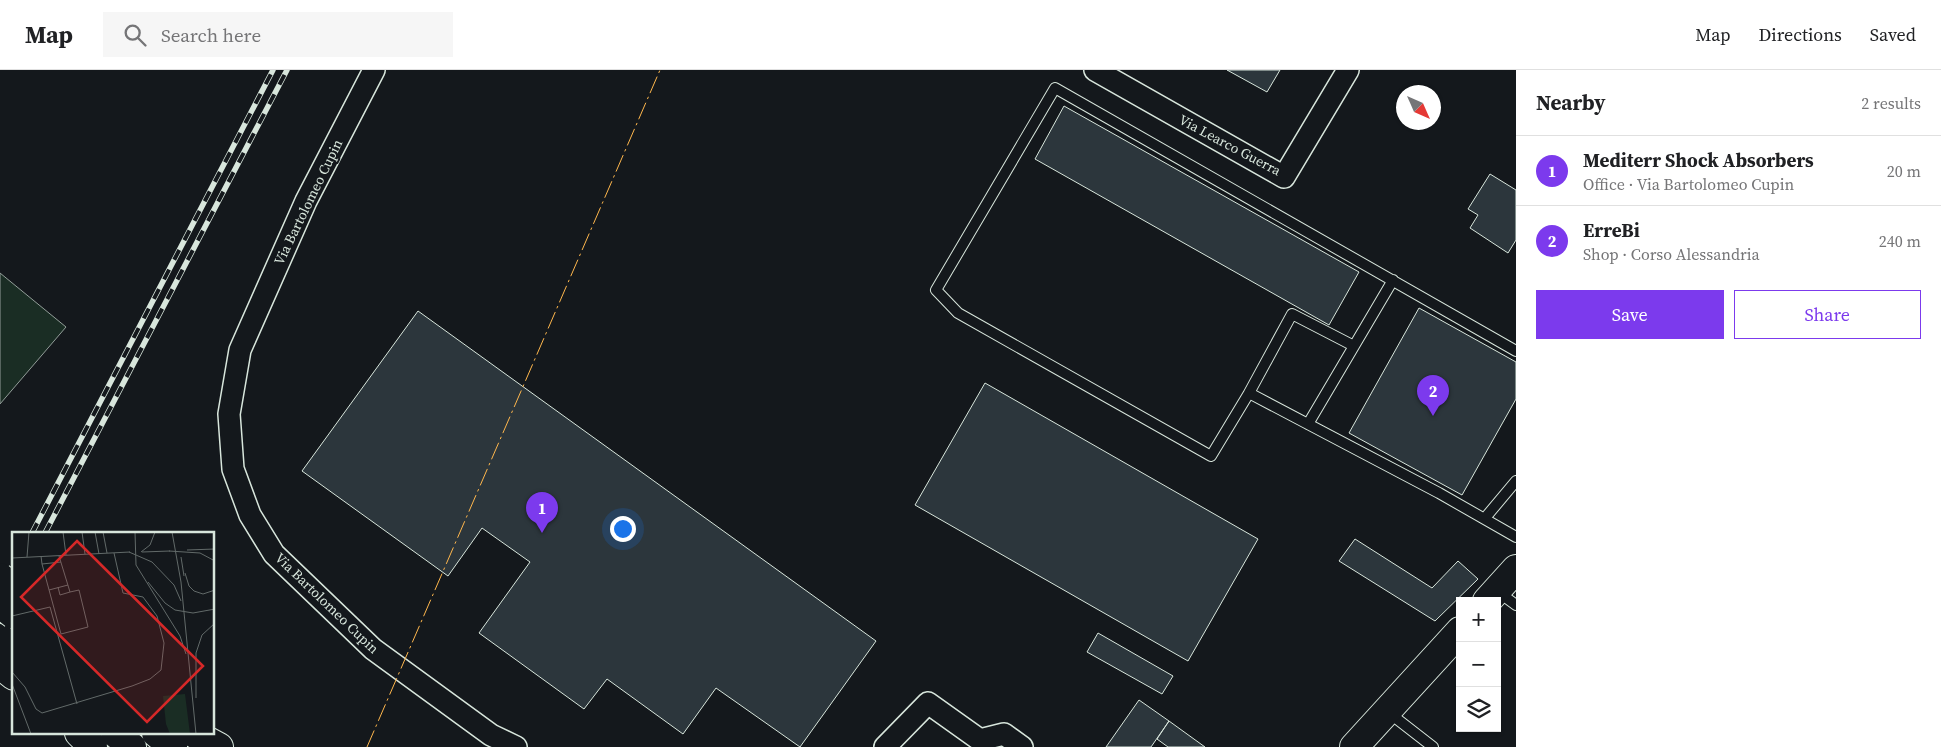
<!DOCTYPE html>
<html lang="en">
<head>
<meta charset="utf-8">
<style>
	body { margin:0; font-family:"Source Serif 4",serif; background:#f6f6f6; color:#202124 }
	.controls { position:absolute; right:15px; bottom:15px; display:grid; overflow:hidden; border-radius:0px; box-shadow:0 1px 4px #0004 }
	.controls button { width:45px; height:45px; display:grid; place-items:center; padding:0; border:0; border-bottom:1px solid #e0e0e0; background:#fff; color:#202124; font:25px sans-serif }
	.compass { position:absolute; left:1396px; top:15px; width:45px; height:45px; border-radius:50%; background:#fff; box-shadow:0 1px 4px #0004; rotate:135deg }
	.you { position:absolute; left:622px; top:458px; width:18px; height:18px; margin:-12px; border:4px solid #fff; border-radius:50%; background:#1a73e8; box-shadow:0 0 0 8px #1a73e833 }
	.badge { display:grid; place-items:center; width:32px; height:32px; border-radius:50%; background:#7c3aed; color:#fff; font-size:16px; font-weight:700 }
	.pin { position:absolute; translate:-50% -41px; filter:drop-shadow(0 1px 2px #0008) }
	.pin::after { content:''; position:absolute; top:26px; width:18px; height:15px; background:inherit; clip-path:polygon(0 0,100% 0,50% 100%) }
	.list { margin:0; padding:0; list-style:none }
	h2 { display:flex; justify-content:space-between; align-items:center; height:65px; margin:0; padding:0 20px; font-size:21px }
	h2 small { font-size:16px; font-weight:400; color:#757577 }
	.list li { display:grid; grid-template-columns:32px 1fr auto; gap:15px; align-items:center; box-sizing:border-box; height:70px; padding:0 20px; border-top:1px solid #e0e0e0 }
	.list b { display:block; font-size:19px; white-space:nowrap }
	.list p { margin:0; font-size:16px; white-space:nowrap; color:#757577 }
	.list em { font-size:16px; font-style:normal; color:#757577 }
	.actions { display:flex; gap:10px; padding:15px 20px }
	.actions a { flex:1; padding:11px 0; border:1px solid #7c3aed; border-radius:0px; text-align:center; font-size:18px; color:#7c3aed }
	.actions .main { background:#7c3aed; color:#fff }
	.icon { flex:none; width:28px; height:28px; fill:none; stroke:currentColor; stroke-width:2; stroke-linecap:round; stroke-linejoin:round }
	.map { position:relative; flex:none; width:1516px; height:677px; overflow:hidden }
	header { display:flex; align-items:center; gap:30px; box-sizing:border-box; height:70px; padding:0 25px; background:#fff; border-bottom:1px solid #e0e0e0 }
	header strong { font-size:24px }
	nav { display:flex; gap:28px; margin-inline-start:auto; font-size:18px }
	.search { width:350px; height:45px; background:#f6f6f6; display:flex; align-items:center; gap:12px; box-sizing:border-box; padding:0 18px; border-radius:0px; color:#757577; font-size:19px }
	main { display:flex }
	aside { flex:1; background:#fff }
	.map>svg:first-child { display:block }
	.green { fill:#1a2d24; stroke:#939e99 }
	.building { fill:#2c363c; stroke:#d8e6dc }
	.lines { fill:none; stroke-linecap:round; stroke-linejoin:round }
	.lane-casing { stroke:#d8e6dc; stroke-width:12 }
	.street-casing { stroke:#d8e6dc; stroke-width:24 }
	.primary-casing { stroke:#d8e6dc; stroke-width:30 }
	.highway-casing { stroke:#d8e6dc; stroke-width:30 }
	.lane { stroke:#14181c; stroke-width:10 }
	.street { stroke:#14181c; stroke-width:21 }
	.primary { stroke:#14181c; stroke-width:28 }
	.highway { stroke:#14181c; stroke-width:28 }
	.rail-casing { stroke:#d8e6dc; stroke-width:5.5 }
	.rail { stroke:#14181c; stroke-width:4; stroke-dasharray:11; stroke-linecap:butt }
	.highway-bridge-casing { stroke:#d8e6dc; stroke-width:30; stroke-linecap:butt }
	.highway-bridge { stroke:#14181c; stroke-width:28 }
	.power { stroke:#ffb74d; stroke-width:1; stroke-dasharray:18 4 2.5 4; stroke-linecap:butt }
	.labels { text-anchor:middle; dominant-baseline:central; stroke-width:4; stroke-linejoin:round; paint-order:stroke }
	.street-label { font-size:14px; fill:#d8e6dc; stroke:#14181c }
	.inset-road { fill:none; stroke:#626a69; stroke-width:1 }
	.view { fill:#d62828; fill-opacity:0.15; stroke:#d62828; stroke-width:2.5 }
	.inset-edge { fill:none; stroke:#d8e6dc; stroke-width:2.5 }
</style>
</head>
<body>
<header>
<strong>Map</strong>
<div class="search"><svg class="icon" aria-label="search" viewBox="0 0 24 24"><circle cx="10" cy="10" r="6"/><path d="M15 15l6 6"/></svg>Search here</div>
<nav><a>Map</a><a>Directions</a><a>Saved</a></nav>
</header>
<main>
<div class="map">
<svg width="1516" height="677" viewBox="0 0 1516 677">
	<rect width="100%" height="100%" fill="#14181c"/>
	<path class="green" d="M0,203L66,257L0,334Z"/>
	<path class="building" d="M1227,0H1280L1267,22Z
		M1064,36L1359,202L1329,255L1035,89Z
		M1490,104L1516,120V170L1508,183L1470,158L1478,145L1468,139Z
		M1419,238L1516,292V329L1462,425L1349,363Z
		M418,241L876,571L800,677L716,618L683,664L607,609L584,639L479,563L530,492L482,458L448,506L302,401Z
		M985,313L1258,469L1188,591L915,435Z
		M1355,469L1432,518L1458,491L1478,509L1435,551L1339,491Z
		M1098,563L1173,606L1162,624L1087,582Z
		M1139,630L1169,651L1151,677H1106Z
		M1169,651L1205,677H1168L1157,669Z"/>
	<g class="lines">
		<g class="lane-casing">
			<path id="lane" d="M1516,281L1055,18L936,220L958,243L1211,386L1249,323L1439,423L1516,467
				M1249,323L1292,244L1354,276
				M1308,354L1393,210
				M1485,448L1516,411
				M1497,521L1516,535
				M1388,642L1433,677"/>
		</g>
		<g class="street-casing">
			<path id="street" d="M374,0L306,131L240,280L229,344L233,399L250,445L274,484L373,579L491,665L516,677
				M1095,0L1284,107L1348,0
				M885,677L928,633L980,670L1004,664L1022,677"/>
		</g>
		<g class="primary-casing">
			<path id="primary" d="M1487,531L1516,499
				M1354,677L1460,561"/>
		</g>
		<g class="highway-casing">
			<path id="highway" d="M0,568L14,579
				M0,595L14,606
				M79,663L93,677
				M115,663L132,677
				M156,663L173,677
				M193,663L219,677"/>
		</g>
		<use href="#lane" class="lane"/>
		<use href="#street" class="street"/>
		<use href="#primary" class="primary"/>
		<use href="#highway" class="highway"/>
		<g class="rail-casing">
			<path id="rail" d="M32,463L273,0
				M45,463L287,0
				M0,524L14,497
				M0,550L14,524"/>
		</g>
		<use href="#rail" class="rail"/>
		<g class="highway-bridge-casing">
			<path id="highway-bridge" d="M0,507L14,518
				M0,534L14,545"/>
		</g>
		<use href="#highway-bridge" class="highway-bridge"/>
		<path class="power" d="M367,677L660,0"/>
	</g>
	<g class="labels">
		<g class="street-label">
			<text transform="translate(1230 75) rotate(28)">Via Learco Guerra</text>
			<text transform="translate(308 132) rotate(-64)">Via Bartolomeo Cupin</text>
			<text transform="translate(327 533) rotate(44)">Via Bartolomeo Cupin</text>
		</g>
	</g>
	<g transform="translate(12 462)">
		<rect width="202" height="202" fill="#14181c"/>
		<path d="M173,162L178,202H158L154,192L151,164Z" fill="#1a2d24"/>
		<path class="inset-road" d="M51,0L54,23M70,0L73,22M83,0L87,22M91,0L95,21M123,0L124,33L168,104L174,122M160,0L169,50L184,202M175,18L203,17M157,19L188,21L203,29M117,20L140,30L162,53L169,69M129,20L138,13L143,0M130,20L158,19M29,24L30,32L49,30M15,25L17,0M169,25L172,44M0,26L118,20M30,32L49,102L76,95L67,58L58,60L47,24M173,41L177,54L182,59L191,62L203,58M136,50L153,71L163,78L181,81L203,77M46,55L48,63L58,60M37,58L56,53M0,84L38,75L65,172M0,140L13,155L24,177L30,181L120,154L138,147L149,138L152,111L145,84L131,65L111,61L102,21M0,152L19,202M184,166V121L190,103L203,91"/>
		<path class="view" d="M65,9L191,134L135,190L9,65Z"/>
		<rect width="202" height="202" class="inset-edge"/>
	</g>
</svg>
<div class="controls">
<button>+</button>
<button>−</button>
<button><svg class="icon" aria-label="layers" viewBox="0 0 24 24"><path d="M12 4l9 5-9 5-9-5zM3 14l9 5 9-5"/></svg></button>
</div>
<svg class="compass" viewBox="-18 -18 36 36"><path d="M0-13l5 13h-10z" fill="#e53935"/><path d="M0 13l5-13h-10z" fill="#757577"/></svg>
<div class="you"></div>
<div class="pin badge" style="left:542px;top:463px">1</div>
<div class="pin badge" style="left:1433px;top:346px">2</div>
</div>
<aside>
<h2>Nearby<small>2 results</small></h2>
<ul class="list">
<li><span class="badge">1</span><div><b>Mediterr Shock Absorbers</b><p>Office · Via Bartolomeo Cupin</p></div><em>20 m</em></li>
<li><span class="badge">2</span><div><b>ErreBi</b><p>Shop · Corso Alessandria</p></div><em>240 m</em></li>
</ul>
<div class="actions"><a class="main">Save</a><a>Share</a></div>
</aside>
</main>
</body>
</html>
